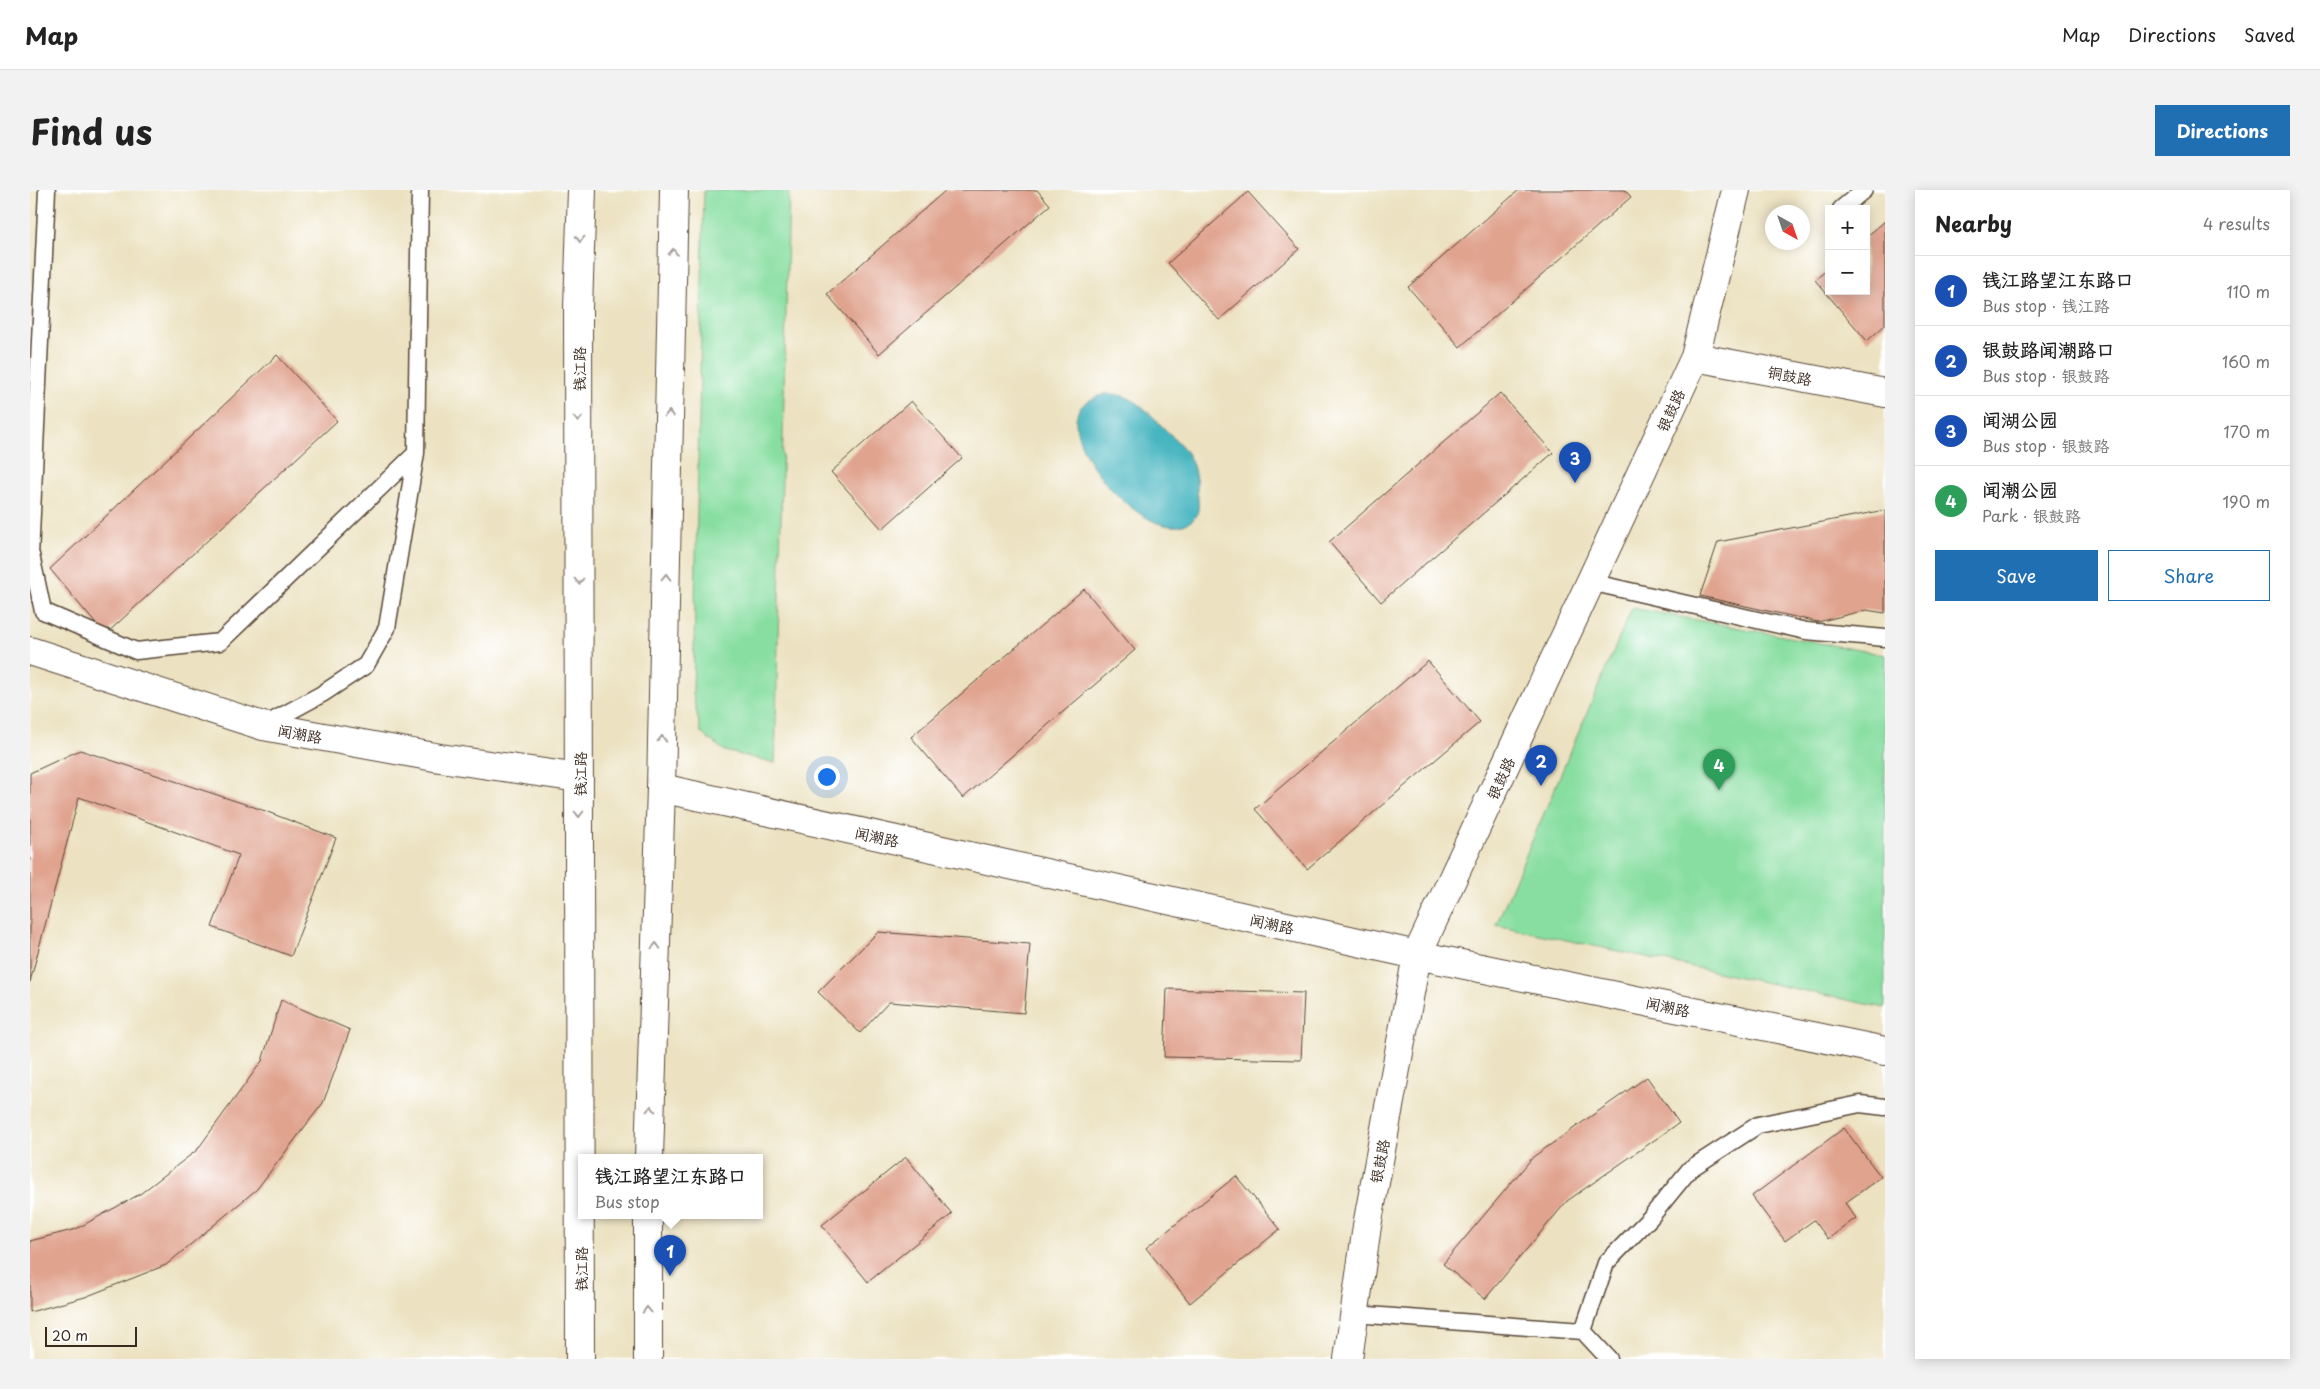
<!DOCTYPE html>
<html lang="en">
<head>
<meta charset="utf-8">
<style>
	body { margin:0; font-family:"Playpen Sans","LXGW WenKai TC",sans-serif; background:#f2f2f2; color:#222 }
	.controls { position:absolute; right:15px; top:15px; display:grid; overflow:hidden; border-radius:0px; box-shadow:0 2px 12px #0003 }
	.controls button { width:45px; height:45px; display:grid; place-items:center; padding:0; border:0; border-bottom:1px solid #e0e0e0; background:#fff; color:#222; font:25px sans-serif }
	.compass { position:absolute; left:1735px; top:15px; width:45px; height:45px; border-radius:50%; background:#fff; box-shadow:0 2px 12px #0003; rotate:140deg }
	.scale { position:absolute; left:15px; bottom:12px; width:92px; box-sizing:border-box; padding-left:5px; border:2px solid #3b2a1e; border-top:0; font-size:14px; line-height:18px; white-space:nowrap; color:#3b2a1e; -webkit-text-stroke:4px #fff; paint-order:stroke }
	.you { position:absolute; left:796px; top:586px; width:18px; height:18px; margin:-12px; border:4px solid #fff; border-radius:50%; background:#1a73e8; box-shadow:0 0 0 8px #1a73e833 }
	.badge { display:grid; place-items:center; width:32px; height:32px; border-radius:50%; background:#1f6fb2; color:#fff; font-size:16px; font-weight:700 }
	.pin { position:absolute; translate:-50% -41px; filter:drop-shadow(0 1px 2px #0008) }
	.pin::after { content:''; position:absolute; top:26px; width:18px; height:15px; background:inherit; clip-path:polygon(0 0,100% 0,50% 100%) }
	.popup { position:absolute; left:548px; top:964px; width:185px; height:65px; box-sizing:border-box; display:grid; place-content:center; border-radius:0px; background:#fff; filter:drop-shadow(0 1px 4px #0005); font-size:16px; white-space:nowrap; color:#767676 }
	.popup b { font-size:19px; color:#222 }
	.popup::after { content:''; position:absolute; left:50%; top:100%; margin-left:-10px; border:10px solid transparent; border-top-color:#fff }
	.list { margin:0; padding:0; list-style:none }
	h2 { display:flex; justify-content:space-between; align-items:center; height:65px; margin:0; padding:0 20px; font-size:21px }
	h2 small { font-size:16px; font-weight:400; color:#767676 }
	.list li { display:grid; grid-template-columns:32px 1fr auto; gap:15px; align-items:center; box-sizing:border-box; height:70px; padding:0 20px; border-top:1px solid #e0e0e0 }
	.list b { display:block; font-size:19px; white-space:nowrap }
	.list p { margin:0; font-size:16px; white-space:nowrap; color:#767676 }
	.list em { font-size:16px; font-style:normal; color:#767676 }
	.actions { display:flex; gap:10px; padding:15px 20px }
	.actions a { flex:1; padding:11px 0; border:1px solid #1f6fb2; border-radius:0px; text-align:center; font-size:18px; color:#1f6fb2 }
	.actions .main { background:#1f6fb2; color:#fff }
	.map { position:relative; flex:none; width:1855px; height:1169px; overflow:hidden; border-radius:0px }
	header { display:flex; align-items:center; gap:30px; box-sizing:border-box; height:70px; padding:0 25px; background:#fff; border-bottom:1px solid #e0e0e0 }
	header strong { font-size:24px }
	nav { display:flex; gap:28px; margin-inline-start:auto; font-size:18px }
	.intro { display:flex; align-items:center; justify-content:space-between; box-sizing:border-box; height:120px; padding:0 30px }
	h1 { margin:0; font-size:35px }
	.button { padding:12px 22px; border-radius:0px; background:#1f6fb2; color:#fff; font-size:18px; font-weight:700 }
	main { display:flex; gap:30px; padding:0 30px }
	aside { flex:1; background:#fff; border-radius:0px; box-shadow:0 2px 12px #0003 }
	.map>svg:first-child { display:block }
	.green { fill:#88dea1; stroke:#628460 }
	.water { fill:#46b5c0; stroke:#40706f }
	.building { fill:#e0a38e }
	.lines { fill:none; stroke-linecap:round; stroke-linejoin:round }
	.service-casing { stroke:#564636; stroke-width:19 }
	.minor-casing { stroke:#564636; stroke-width:30 }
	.secondary-casing { stroke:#564636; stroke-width:30 }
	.service { stroke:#fff; stroke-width:16 }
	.minor { stroke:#fff; stroke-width:28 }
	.secondary { stroke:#fff; stroke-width:28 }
	.oneway { stroke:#a79f9a }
	.labels { text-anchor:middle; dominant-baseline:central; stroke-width:4.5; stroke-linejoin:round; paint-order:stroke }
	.street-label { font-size:15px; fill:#3b2a1e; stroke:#fff }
</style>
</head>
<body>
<header>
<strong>Map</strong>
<nav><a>Map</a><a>Directions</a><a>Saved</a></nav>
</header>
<div class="intro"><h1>Find us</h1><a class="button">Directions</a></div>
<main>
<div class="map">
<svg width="1855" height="1169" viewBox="0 0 1855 1169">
	<rect width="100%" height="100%" fill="#fff"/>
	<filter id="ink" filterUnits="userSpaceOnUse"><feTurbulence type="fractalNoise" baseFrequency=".02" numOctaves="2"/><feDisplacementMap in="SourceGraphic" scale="10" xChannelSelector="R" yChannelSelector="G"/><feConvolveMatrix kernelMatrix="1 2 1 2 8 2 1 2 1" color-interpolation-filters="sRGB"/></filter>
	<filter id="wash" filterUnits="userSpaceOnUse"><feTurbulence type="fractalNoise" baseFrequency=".0096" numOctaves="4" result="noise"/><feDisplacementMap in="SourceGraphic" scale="20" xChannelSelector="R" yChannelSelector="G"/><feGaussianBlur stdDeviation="1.12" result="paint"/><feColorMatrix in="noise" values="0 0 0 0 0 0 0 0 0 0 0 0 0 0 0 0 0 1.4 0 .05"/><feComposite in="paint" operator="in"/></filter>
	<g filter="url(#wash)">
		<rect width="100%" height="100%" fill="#ece2c1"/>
		<path class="green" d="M674,0H759L745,573L695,561L671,543L663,505Z
			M1602,418L1855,465V818L1466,735Z"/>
		<path class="water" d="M1076,204C1104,203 1117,221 1135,239C1145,249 1156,258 1161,271C1166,281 1167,297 1168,308C1169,319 1169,327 1158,333C1115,356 1026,251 1050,218C1056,211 1067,206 1076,204Z"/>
		<g id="blocks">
			<path class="building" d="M916,0H1007L1020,15L849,164L797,104Z
				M1489,0H1595L1601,7L1430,157L1378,97Z
				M1218,2L1269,59L1189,130L1138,73Z
				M1855,31V135L1837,151L1785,90L1799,78V101H1836V47Z
				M247,165L307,231L75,445L20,379Z
				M1470,203L1523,263L1351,412L1299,352Z
				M881,211L932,268L852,339L801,282Z
				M1855,320V423L1836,420L1788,432L1670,406L1688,352Z
				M1054,399L1105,460L933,608L881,547Z
				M1398,471L1450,532L1277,679L1225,619Z
				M50,560L227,618L306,648L261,766L182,737L209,665L49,607L0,792V583Z
				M848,742L1000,754L994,823L859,812L830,843L788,802Z
				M1137,799L1274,803L1271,870L1134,867Z
				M251,810L320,840L293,913L227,999L136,1075L55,1107L0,1122V1051L46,1039L110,1004L167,960L232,871Z
				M1617,887L1649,933L1537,1011L1455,1109L1413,1074L1503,967Z
				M1814,938L1851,987L1815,1013L1826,1028L1798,1049L1784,1030L1755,1051L1722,1006Z
				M876,967L922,1024L838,1092L792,1035Z
				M1206,986L1250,1039L1160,1113L1116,1058Z"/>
		</g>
	</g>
	<g filter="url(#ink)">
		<use href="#blocks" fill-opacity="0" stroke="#564636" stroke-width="1"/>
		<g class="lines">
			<g class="service-casing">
				<path id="service" d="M1811,19L1834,0
					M1,365L13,421L106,461L190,452L386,263
					M0,366L17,0
					M1560,392L1776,441L1855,448
					M233,536L292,504L336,475L357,438L386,263L390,0
					M1325,1124L1553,1141L1579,1169
					M1553,1141L1576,1073L1620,1028L1660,979L1728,935L1830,914L1855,917"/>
			</g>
			<g class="minor-casing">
				<path id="minor" d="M1665,167L1855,203
					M0,461L233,536L410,568L549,588
					M631,598L1387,765L1855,861
					M1318,1169L1337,1036L1387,765L1665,167L1706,0"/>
			</g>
			<g class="secondary-casing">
				<path id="secondary" d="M619,967L631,598L644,0
					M618,1025V1169
					M550,1169L548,118L552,0"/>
			</g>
			<use href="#service" class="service"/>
			<use href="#minor" class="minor"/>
			<use href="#secondary" class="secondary"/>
		</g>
		<defs><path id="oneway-chevron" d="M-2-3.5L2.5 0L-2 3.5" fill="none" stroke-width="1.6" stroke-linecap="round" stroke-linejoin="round" transform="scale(1.25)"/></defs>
		<g class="oneway">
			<use href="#oneway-chevron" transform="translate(550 49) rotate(92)"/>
			<use href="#oneway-chevron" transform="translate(643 62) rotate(-89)"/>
			<use href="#oneway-chevron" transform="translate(639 224) rotate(-89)"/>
			<use href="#oneway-chevron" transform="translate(548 229) rotate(90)"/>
			<use href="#oneway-chevron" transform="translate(636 387) rotate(-89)"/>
			<use href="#oneway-chevron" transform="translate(549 391) rotate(90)"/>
			<use href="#oneway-chevron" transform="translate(632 549) rotate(-89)"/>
			<use href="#oneway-chevron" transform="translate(549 624) rotate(90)"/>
			<use href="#oneway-chevron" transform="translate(626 756) rotate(-88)"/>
			<use href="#oneway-chevron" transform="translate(621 919) rotate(-88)"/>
			<use href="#oneway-chevron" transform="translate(617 1120) rotate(-91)"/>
		</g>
	</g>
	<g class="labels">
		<g class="street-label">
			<text transform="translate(548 179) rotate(-90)">钱江路</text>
			<text transform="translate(1760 185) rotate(11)">铜鼓路</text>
			<text transform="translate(1640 220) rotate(-65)">银鼓路</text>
			<text transform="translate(270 543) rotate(10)">闻潮路</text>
			<text transform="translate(549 584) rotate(-90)">钱江路</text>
			<text transform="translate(1470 588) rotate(-65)">银鼓路</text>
			<text transform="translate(847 646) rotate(12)">闻潮路</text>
			<text transform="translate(1242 733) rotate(12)">闻潮路</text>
			<text transform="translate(1638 816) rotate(12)">闻潮路</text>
			<text transform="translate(1349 971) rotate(-79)">银鼓路</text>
			<text transform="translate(550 1079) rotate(-90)">钱江路</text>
		</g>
	</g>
</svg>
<div class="controls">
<button>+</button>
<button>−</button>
</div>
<svg class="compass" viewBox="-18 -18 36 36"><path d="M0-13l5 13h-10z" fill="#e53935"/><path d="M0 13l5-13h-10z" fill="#767676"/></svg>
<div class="scale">20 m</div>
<div class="you"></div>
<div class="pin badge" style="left:640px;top:1086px;background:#1a4fb4">1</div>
<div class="popup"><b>钱江路望江东路口</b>Bus stop</div>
<div class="pin badge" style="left:1511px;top:596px;background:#1a4fb4">2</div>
<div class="pin badge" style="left:1545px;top:293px;background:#1a4fb4">3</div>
<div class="pin badge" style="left:1689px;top:600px;background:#2e9e5b">4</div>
</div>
<aside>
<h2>Nearby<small>4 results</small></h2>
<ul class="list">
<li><span class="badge" style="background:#1a4fb4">1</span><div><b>钱江路望江东路口</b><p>Bus stop · 钱江路</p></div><em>110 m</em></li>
<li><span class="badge" style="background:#1a4fb4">2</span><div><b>银鼓路闻潮路口</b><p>Bus stop · 银鼓路</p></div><em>160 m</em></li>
<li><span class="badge" style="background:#1a4fb4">3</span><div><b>闻湖公园</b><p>Bus stop · 银鼓路</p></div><em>170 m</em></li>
<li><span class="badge" style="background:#2e9e5b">4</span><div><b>闻潮公园</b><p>Park · 银鼓路</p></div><em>190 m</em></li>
</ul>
<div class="actions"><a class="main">Save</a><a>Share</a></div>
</aside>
</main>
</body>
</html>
